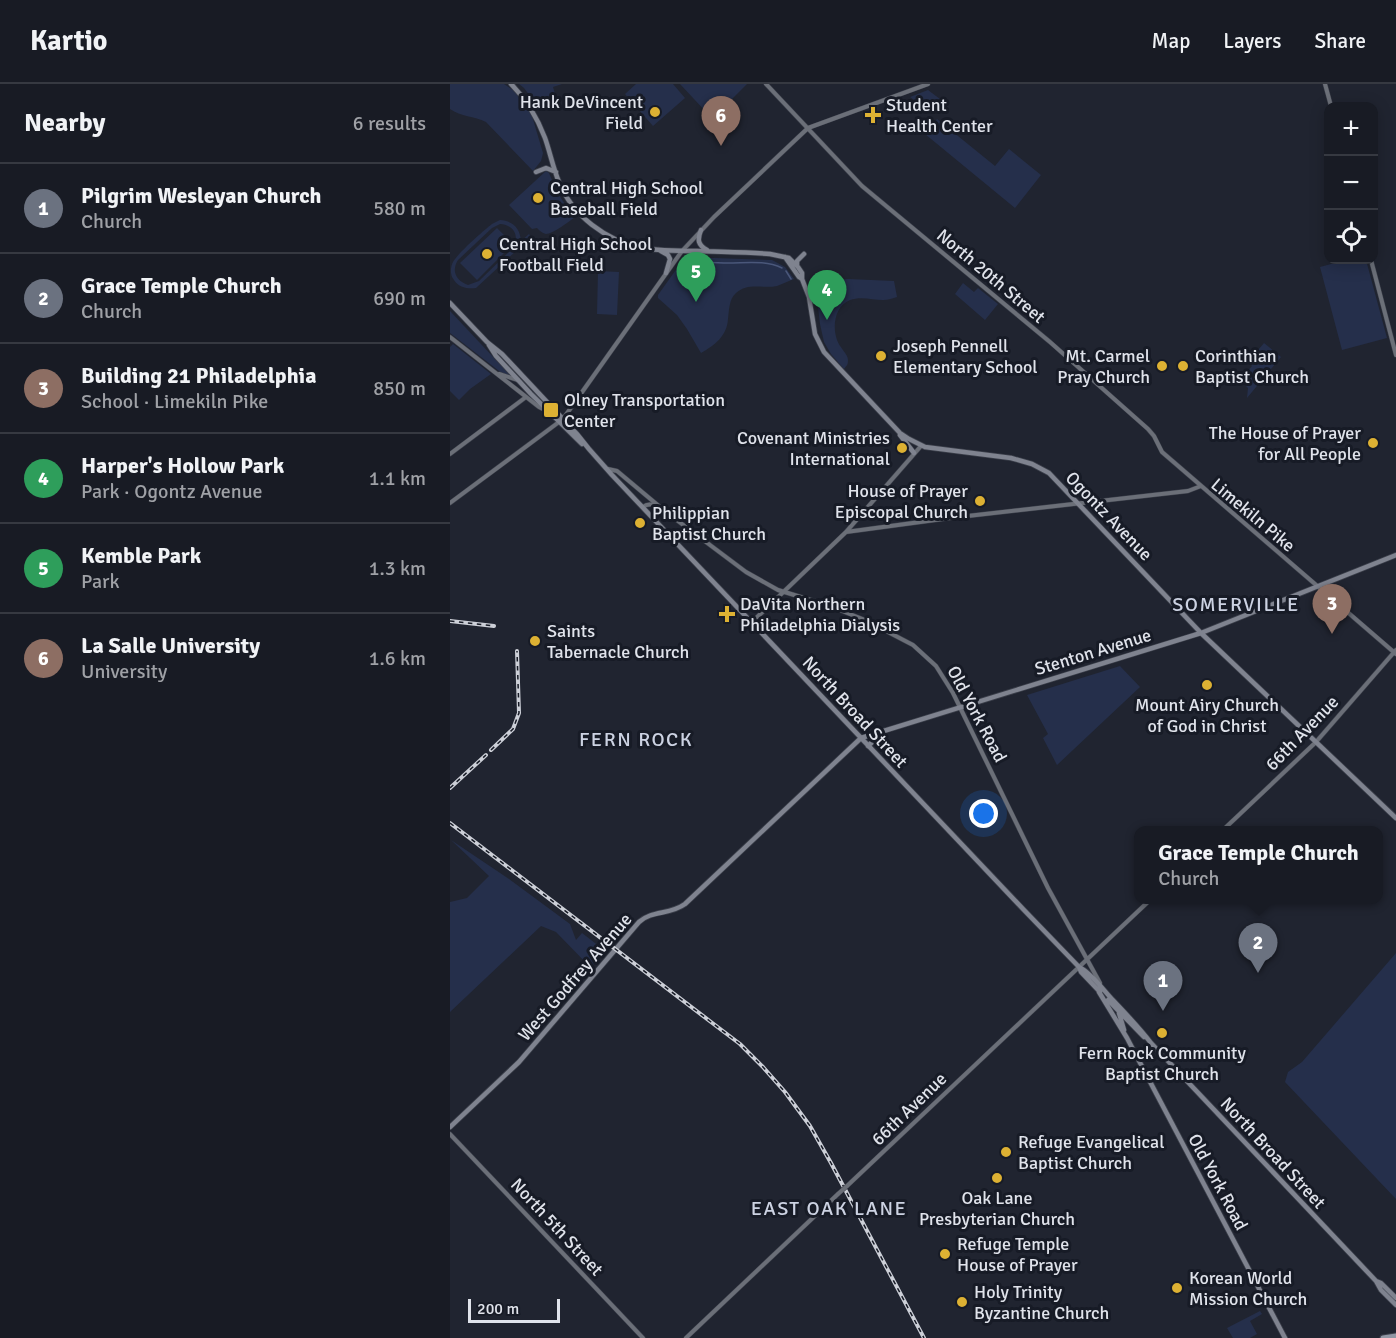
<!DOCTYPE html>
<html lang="en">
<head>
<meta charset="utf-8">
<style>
	body { margin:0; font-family:Signika,sans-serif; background:#21242c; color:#f1f3f6 }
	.controls { position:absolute; right:18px; top:18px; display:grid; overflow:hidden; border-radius:12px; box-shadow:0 3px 15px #0003 }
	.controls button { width:54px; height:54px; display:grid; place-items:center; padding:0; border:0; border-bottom:2px solid #363941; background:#181b24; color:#f1f3f6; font:30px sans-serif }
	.scale { position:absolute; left:18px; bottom:15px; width:92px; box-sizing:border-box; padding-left:6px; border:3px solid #e0e3eb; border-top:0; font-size:16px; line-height:21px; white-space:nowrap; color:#e0e3eb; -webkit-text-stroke:4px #171b26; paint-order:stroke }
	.you { position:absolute; left:534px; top:730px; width:21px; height:21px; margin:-15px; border:4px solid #fff; border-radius:50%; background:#1a73e8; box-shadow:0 0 0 9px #1a73e833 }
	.badge { display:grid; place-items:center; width:39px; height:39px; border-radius:50%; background:#d93025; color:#fff; font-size:20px; font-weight:700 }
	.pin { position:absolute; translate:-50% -50px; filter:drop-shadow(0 2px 3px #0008) }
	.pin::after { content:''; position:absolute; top:32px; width:21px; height:18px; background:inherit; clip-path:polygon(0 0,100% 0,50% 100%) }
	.popup { position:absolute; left:684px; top:742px; width:249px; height:78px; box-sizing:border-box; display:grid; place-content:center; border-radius:12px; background:#181b24; filter:drop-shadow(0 2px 4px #0005); font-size:20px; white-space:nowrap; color:#9fa1a6 }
	.popup b { font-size:22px; color:#f1f3f6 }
	.popup::after { content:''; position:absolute; left:50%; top:100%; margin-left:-12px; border:12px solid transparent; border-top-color:#181b24 }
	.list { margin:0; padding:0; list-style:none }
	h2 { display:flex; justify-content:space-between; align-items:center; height:78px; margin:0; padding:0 24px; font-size:26px }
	h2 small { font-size:20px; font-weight:400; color:#9fa1a6 }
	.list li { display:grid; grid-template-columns:39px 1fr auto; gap:18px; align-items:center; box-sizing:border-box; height:90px; padding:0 24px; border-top:2px solid #363941 }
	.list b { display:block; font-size:22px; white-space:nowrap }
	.list p { margin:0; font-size:20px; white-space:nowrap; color:#9fa1a6 }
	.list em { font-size:20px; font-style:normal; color:#9fa1a6 }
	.icon { flex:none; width:33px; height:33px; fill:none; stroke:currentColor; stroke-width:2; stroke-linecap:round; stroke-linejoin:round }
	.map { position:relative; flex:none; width:946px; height:1254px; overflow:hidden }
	header { display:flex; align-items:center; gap:36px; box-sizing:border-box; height:84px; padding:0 30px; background:#181b24; border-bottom:2px solid #363941 }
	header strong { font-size:28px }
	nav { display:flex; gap:33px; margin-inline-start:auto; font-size:21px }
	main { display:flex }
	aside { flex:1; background:#181b24 }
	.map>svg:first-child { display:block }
	.green { fill:#252f4b; fill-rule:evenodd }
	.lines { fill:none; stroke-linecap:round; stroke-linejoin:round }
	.stream { stroke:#4a577a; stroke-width:1.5 }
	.secondary-casing { stroke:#3b3f4a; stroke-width:5 }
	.primary-casing { stroke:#3b3f4a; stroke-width:6 }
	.highway-casing { stroke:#3b3f4a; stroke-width:7 }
	.secondary { stroke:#6b6f78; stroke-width:4 }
	.primary { stroke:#7f838f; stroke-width:4.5 }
	.highway { stroke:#9096a4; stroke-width:5 }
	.rail-casing { stroke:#cccfd7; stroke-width:4 }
	.rail { stroke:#171b26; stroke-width:1.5; stroke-dasharray:4.5; stroke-linecap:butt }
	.secondary-bridge-casing { stroke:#3b3f4a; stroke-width:5; stroke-linecap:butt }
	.secondary-bridge { stroke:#6b6f78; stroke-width:4 }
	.poi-dot { fill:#ddb133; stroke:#171b26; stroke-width:2 }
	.labels { text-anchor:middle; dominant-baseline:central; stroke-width:6; stroke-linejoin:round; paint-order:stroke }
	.poi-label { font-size:18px; fill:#e0e3eb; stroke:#171b26; text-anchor:start }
	.street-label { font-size:18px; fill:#e0e3eb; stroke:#171b26 }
	.neighbourhood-label { font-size:20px; letter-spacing:1.5px; fill:#ccd2e2; stroke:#171b26 }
</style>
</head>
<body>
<header>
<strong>Kartio</strong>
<nav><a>Map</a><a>Layers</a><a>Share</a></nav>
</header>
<main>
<aside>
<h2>Nearby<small>6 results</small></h2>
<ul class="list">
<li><span class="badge" style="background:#6b7280">1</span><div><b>Pilgrim Wesleyan Church</b><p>Church</p></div><em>580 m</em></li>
<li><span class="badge" style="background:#6b7280">2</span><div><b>Grace Temple Church</b><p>Church</p></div><em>690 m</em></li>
<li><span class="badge" style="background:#8d6e63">3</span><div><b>Building 21 Philadelphia</b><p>School · Limekiln Pike</p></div><em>850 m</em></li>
<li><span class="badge" style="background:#2e9e5b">4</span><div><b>Harper's Hollow Park</b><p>Park · Ogontz Avenue</p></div><em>1.1 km</em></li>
<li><span class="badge" style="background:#2e9e5b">5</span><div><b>Kemble Park</b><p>Park</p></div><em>1.3 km</em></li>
<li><span class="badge" style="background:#8d6e63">6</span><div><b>La Salle University</b><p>University</p></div><em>1.6 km</em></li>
</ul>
</aside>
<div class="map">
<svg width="946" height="1254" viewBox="0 0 946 1254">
	<rect width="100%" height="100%" fill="#202430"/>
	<path class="green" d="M0,0H54L63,6L72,16L82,32L93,69L91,77L83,87L36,38C24,32 11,33 0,25Z
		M69,0H112L103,3L106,13L86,20L74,4Z
		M186,0H223L235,14L203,42L175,10Z
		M230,0H297L265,32L258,30Z
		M478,6L490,15L480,28L460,13Z
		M487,35L545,82L559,65L591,91L565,124L475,50Z
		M96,87L99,89L107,108L124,134C118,138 103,150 96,150C92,149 89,146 87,144L82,145L59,121Z
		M50,136C63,137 70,144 71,157L79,150L81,153L26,204C18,205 9,204 4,196C0,191 0,184 3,178C8,169 33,147 42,140ZM50,140C64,141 69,151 64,163L29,197L18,201C6,197 1,187 8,176L42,144Z
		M47,144L63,160L27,196L10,179Z
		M235,173L322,176L335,183L344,195C338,197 333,200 327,202C313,205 298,198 286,209C279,215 279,226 278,235C277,252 265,261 251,269L237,245L227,231L208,214V211Z
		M896,176H916L937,254L892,266L870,183Z
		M148,187L169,188L167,231L147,230Z
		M398,195L444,197L447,213C443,214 438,216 433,216C423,216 411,212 400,216C385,222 382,242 387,256C389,263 398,270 398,276C398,281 397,281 394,285L381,270L374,258L370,240L367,215L361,197Z
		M513,199L524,208L528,204L548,220L535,236L505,210Z
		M0,227L61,292L53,290L0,249Z
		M814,259L831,273L797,314L798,304L790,296L802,282L798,278Z
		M3,260L41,290L20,305L9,316L0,307V263Z
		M670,582L690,603L607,681L593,654L598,650L577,611Z
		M1,756L59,795L120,840L126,856L132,849L154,866L141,884L106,848L91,842L0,928V818L17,814L39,792Z
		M946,869V1115L835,998L838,988L852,978Z
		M810,1227L812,1230L800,1237L807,1250L800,1254H783L777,1244Z"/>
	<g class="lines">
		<path class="stream" d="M336,187L341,195
			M231,188L236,193L243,189L248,179C258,178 268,179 278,179C297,179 315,176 332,184"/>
		<g class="secondary-casing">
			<path id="secondary" d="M316,0L412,102L600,258L698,345L704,352L712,368L946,570
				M875,0L881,22
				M921,176L946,271
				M0,253L89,323L97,327
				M49,290L68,296
				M0,370L76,313
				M158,385L167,387L216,428L296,488L328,506L377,521L415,536L463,561L486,582L503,609L598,804L650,899
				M0,419L113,335L232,167L264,133L358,44L478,0
				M193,423C199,418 204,421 210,425
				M396,448L500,434L738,407L751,402
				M302,538L396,448L471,362
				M773,746L866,658L946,566
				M0,1050L193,1254
				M397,1102L700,816
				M236,1254L388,1110"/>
		</g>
		<g class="primary-casing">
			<path id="primary" d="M61,0C77,16 87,33 95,54C100,68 103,84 109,98C122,131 156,157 192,164C209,167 229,167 247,167C271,168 296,168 320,170L339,174L348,183L352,189V195L359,213L365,250L374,268L450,349L459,355L475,363L561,374L582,380L599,389L751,549L946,734
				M86,88L96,84L106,88
				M251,146C247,156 248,161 257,166
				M209,166L218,171L220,175L216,189
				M335,173L349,193L352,195
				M347,181V177L354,170
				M0,219L37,258L52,270L127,350L139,365L162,391L574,826L629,883C641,889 651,903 660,913C674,928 688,942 701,959L926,1197L931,1206L946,1221
				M39,261L46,272L81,310L132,360
				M450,351L464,369
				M418,662L434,647
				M629,883L631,888L650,908
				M649,908L677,954L835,1254
				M658,916L694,953
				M669,929L674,946
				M0,1043L69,978L189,838C202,826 220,831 235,820L411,654L751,549L946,471
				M926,1197L931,1199L946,1214"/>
		</g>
		<g class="highway-casing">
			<path id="highway" d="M933,1254L946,1252"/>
		</g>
		<use href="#secondary" class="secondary"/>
		<use href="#primary" class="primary"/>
		<use href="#highway" class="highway"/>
		<g class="rail-casing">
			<path id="rail" d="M0,537L44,542
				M41,666L63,645L69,629L67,567
				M0,704L36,671
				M0,739L261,938L290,960L313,983L335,1008L360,1042L381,1079L474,1254"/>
		</g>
		<use href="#rail" class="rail"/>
		<g class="secondary-bridge-casing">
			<path id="secondary-bridge" d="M388,1110L397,1102"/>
		</g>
		<use href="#secondary-bridge" class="secondary-bridge"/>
	</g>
	<g class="poi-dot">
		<circle cx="205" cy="28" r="6"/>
		<path d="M420 22h6v6h6v6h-6v6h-6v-6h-6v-6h6z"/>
		<circle cx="88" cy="114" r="6"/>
		<circle cx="37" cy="170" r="6"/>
		<circle cx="431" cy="272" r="6"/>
		<circle cx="712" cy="282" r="6"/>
		<circle cx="733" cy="282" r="6"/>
		<rect x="93" y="318" width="16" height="16" rx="3"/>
		<circle cx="923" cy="359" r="6"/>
		<circle cx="452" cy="364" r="6"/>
		<circle cx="530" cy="417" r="6"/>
		<circle cx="190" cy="439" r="6"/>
		<path d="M274 521h6v6h6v6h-6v6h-6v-6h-6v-6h6z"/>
		<circle cx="85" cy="557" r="6"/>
		<circle cx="757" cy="601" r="6"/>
		<circle cx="712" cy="949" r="6"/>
		<circle cx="556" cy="1068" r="6"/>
		<circle cx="547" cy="1094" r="6"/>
		<circle cx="495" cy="1170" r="6"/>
		<circle cx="727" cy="1204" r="6"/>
		<circle cx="512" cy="1218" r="6"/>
	</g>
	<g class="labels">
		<g class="poi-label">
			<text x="193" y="18" text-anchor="end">Hank DeVincent<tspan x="193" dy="21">Field</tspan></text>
			<text x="436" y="21">Student<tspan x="436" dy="21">Health Center</tspan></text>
			<text x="100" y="104">Central High School<tspan x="100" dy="21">Baseball Field</tspan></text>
			<text x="49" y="160">Central High School<tspan x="49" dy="21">Football Field</tspan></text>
			<text x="443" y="262">Joseph Pennell<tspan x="443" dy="21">Elementary School</tspan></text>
			<text x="700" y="272" text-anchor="end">Mt. Carmel<tspan x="700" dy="21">Pray Church</tspan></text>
			<text x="745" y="272">Corinthian<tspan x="745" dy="21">Baptist Church</tspan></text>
			<text x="114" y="316">Olney Transportation<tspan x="114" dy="21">Center</tspan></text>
			<text x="911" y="349" text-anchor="end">The House of Prayer<tspan x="911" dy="21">for All People</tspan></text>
			<text x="440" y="354" text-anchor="end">Covenant Ministries<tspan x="440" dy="21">International</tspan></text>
			<text x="518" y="407" text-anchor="end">House of Prayer<tspan x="518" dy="21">Episcopal Church</tspan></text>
			<text x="202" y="429">Philippian<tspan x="202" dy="21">Baptist Church</tspan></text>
			<text x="290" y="520">DaVita Northern<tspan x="290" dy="21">Philadelphia Dialysis</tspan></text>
			<text x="97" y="547">Saints<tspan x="97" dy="21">Tabernacle Church</tspan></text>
			<text x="757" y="621" text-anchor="middle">Mount Airy Church<tspan x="757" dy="21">of God in Christ</tspan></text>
			<text x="712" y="969" text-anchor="middle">Fern Rock Community<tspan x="712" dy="21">Baptist Church</tspan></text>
			<text x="568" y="1058">Refuge Evangelical<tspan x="568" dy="21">Baptist Church</tspan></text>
			<text x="547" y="1114" text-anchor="middle">Oak Lane<tspan x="547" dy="21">Presbyterian Church</tspan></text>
			<text x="507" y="1160">Refuge Temple<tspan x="507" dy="21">House of Prayer</tspan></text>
			<text x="739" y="1194">Korean World<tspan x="739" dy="21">Mission Church</tspan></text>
			<text x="524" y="1208">Holy Trinity<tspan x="524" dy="21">Byzantine Church</tspan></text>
		</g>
		<g class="street-label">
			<text transform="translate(541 192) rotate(40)">North 20th Street</text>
			<text transform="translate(803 431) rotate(40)">Limekiln Pike</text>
			<text transform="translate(659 432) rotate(46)">Ogontz Avenue</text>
			<text transform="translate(643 568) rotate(-17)">Stenton Avenue</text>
			<text transform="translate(405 628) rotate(47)">North Broad Street</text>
			<text transform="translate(527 630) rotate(62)">Old York Road</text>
			<text transform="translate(852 649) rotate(-46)">66th Avenue</text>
			<text transform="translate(125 893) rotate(-49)">West Godfrey Avenue</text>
			<text transform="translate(459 1025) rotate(-44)">66th Avenue</text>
			<text transform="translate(823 1069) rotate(47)">North Broad Street</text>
			<text transform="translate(768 1098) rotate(62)">Old York Road</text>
			<text transform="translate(107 1143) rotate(47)">North 5th Street</text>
		</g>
		<g class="neighbourhood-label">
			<text x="786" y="520">SOMERVILLE</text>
			<text x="186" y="655">FERN ROCK</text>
			<text x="379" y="1124">EAST OAK LANE</text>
		</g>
	</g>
</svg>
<div class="controls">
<button>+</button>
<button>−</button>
<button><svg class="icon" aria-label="locate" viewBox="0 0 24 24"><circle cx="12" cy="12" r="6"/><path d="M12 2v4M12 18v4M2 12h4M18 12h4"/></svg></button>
</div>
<div class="scale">200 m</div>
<div class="you"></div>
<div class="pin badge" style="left:713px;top:927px;background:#6b7280">1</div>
<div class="pin badge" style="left:808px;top:889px;background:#6b7280">2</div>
<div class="popup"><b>Grace Temple Church</b>Church</div>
<div class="pin badge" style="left:882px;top:550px;background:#8d6e63">3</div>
<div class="pin badge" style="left:377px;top:236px;background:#2e9e5b">4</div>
<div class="pin badge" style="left:246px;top:218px;background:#2e9e5b">5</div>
<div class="pin badge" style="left:271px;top:62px;background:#8d6e63">6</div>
</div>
</main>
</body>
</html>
